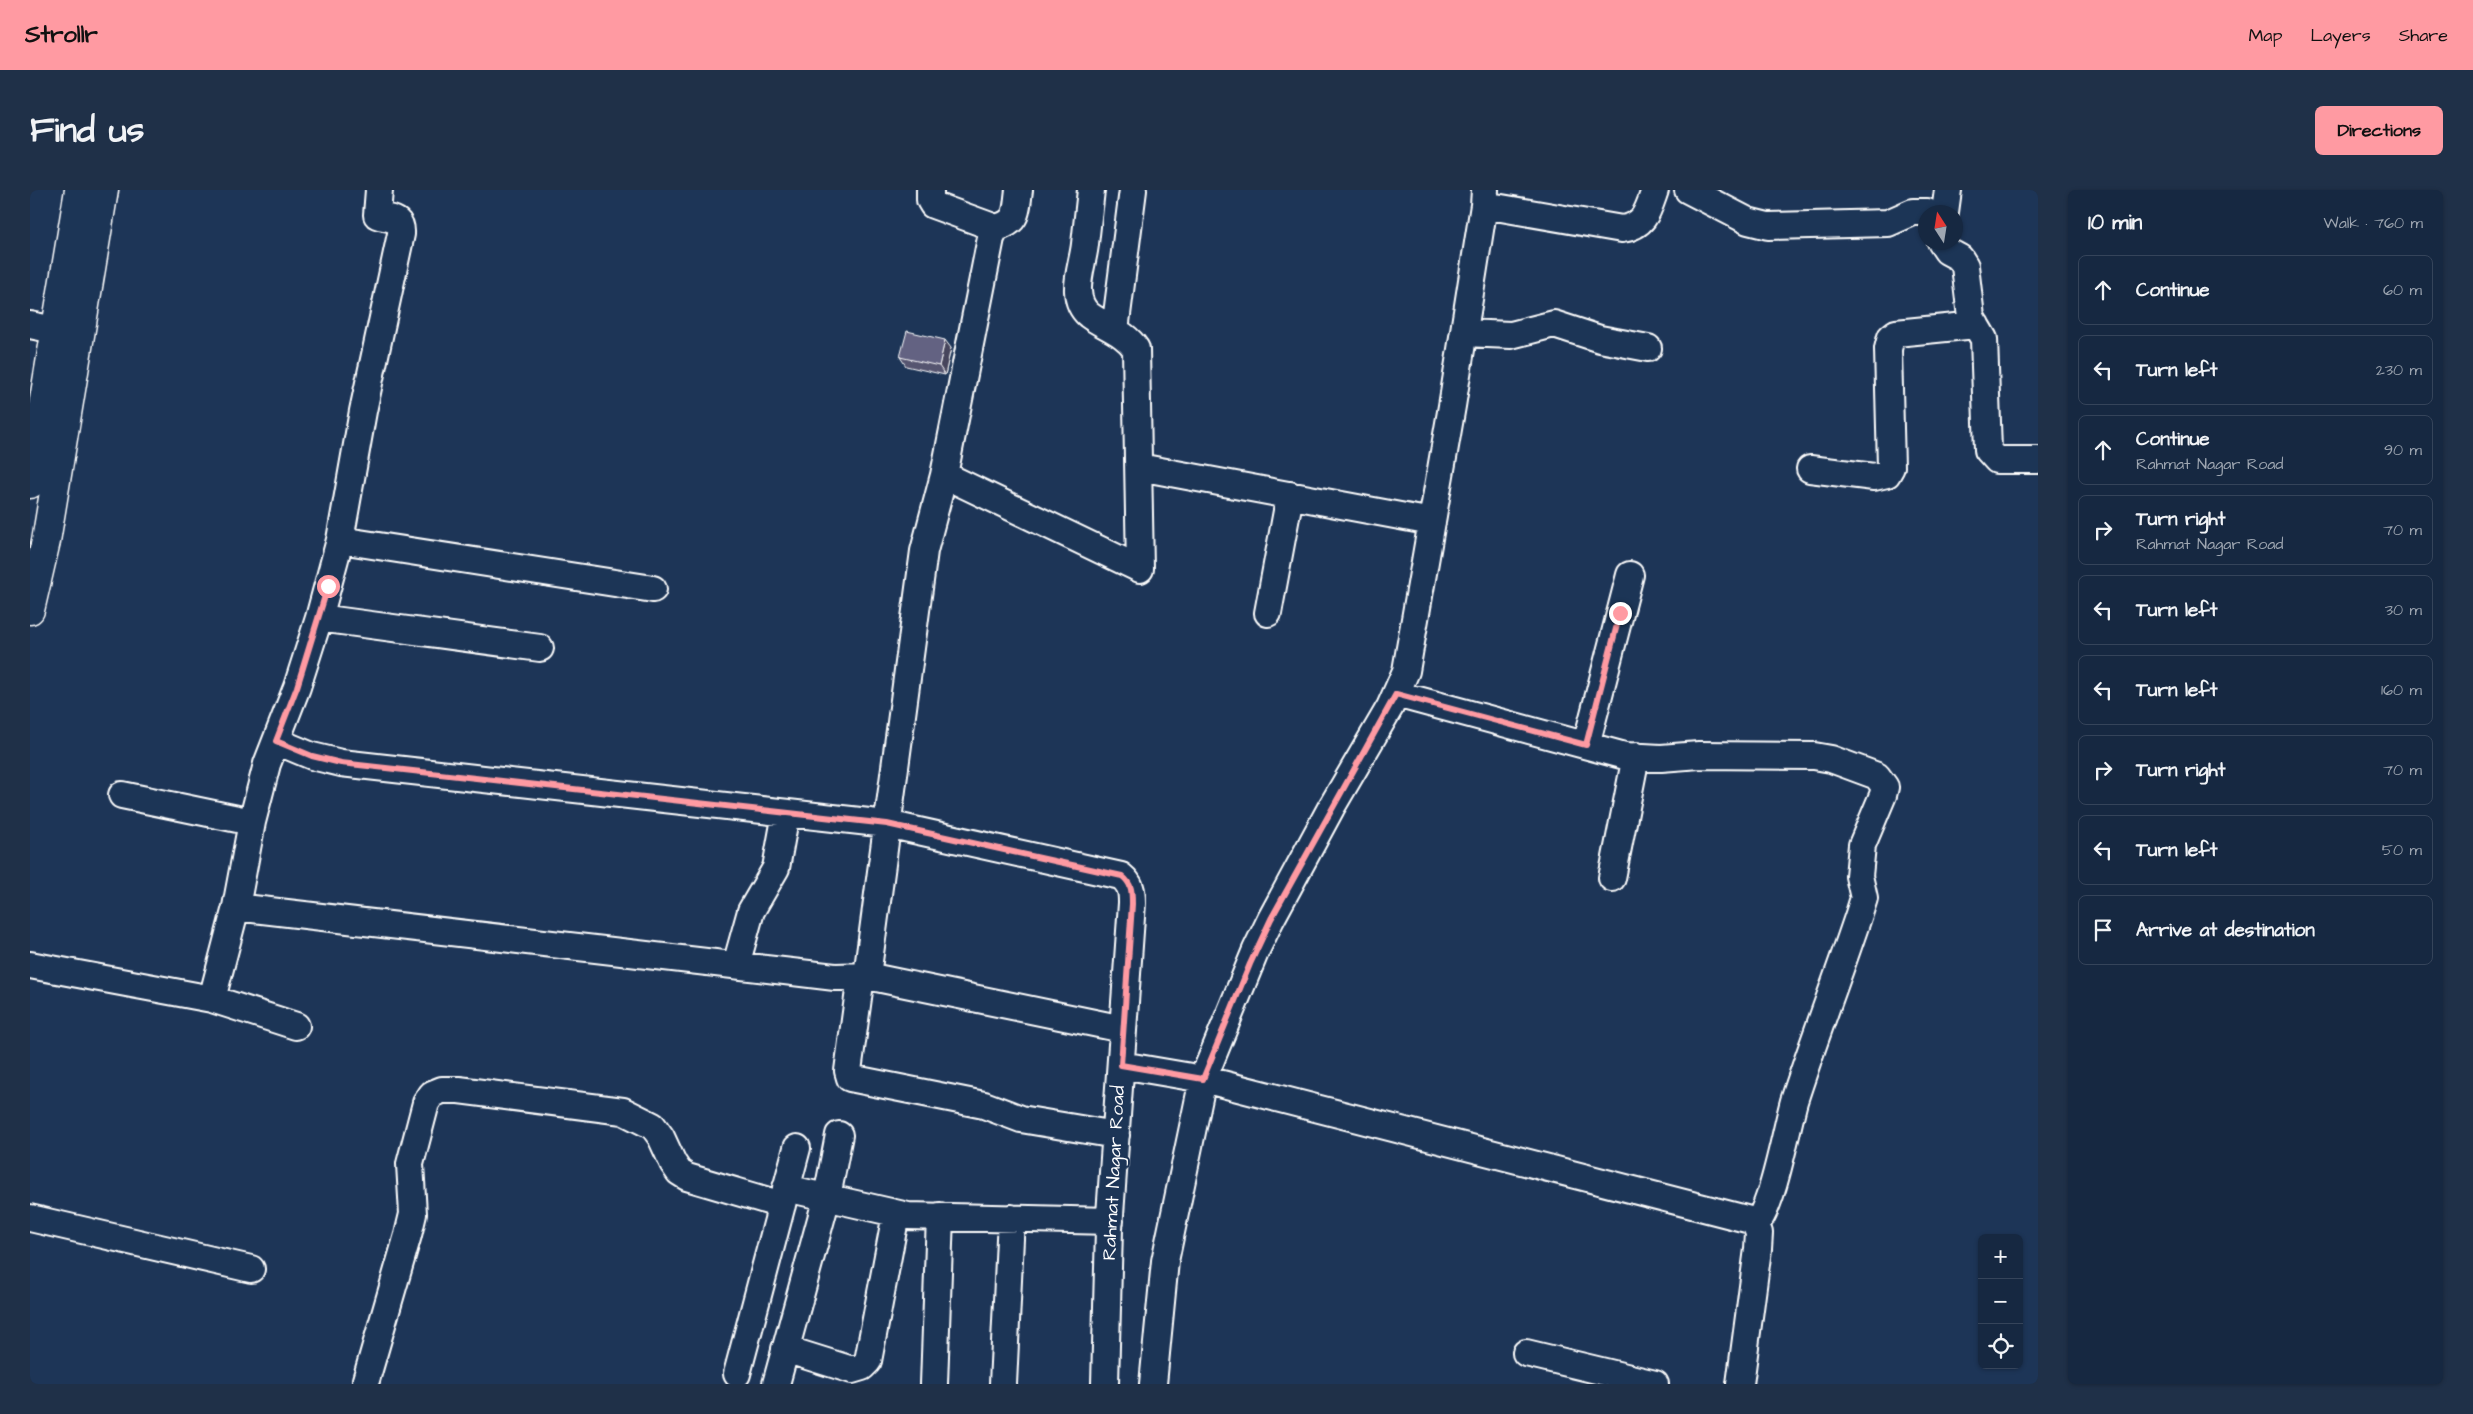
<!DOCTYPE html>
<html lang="en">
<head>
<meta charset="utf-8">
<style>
	body { margin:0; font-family:"Architects Daughter",sans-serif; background:#1f3048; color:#f1f3f6 }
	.controls { position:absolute; right:15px; bottom:15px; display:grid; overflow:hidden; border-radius:8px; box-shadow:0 1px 4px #0004 }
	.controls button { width:45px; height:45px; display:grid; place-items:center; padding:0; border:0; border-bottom:1px solid #35445a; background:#162841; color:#f1f3f6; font:25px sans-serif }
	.compass { position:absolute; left:1888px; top:15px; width:45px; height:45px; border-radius:50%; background:#162841; box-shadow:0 1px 4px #0004; rotate:348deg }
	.stop { position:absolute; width:15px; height:15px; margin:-11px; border:4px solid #ff9aa2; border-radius:50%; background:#fff }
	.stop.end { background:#ff9aa2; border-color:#fff; box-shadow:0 1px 5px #0008 }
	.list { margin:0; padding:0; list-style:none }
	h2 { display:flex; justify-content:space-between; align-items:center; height:65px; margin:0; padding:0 20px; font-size:21px }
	h2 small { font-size:16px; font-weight:400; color:#9ea6b1 }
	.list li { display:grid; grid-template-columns:32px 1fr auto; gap:15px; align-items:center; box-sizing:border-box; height:70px; margin:0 10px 10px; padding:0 10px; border:1px solid #35445a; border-radius:8px }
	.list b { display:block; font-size:19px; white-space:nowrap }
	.list p { margin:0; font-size:16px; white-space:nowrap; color:#9ea6b1 }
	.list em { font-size:16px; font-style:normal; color:#9ea6b1 }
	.icon { flex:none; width:28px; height:28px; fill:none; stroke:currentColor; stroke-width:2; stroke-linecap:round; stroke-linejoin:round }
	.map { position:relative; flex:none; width:2008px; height:1194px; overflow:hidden; border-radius:8px }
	header { display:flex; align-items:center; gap:30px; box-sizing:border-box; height:70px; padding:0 25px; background:#ff9aa2; color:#111 }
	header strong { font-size:24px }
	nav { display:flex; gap:28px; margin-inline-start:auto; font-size:18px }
	.intro { display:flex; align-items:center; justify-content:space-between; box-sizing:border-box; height:120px; padding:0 30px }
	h1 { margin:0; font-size:35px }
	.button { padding:12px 22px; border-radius:8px; background:#ff9aa2; color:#111; font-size:18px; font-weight:700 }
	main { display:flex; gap:30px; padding:0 30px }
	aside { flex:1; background:#162841; border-radius:8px; box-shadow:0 1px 4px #0004 }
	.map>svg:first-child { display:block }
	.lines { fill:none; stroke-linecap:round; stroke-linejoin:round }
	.minor-casing { stroke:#fff; stroke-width:30 }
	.highway-casing { stroke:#fff; stroke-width:31 }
	.minor { stroke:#1d3557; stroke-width:26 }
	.highway { stroke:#1d3557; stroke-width:28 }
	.wall { fill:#565470; stroke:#fff }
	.shaded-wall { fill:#46455b; stroke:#fff }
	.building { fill:#646282; stroke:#fff }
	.route { stroke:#ff9aa2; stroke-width:6 }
	.labels { text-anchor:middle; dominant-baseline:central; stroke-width:4; stroke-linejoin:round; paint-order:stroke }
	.street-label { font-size:19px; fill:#fff; stroke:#1d3557 }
</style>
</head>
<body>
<header>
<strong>Strollr</strong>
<nav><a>Map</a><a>Layers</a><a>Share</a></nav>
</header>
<div class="intro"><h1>Find us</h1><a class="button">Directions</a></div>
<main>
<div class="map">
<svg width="2008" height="1194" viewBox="0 0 2008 1194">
	<rect width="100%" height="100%" fill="#1d3557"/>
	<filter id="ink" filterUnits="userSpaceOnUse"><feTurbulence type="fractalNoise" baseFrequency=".02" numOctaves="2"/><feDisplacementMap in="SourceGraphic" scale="10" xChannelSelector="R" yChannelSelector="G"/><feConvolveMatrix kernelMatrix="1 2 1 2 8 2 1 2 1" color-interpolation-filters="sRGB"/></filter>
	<g filter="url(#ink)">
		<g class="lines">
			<g class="minor-casing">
				<path id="minor" d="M900,0V10L903,15L966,38
					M1455,0L1454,15L1592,39C1615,36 1618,20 1625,0
					M1658,0L1718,31L1738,36L1858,33L1883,22H1897
					M1915,22L1918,0
					M1911,52L1917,61L1930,68L1935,76L1941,127L1954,149L1958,260L1967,270H2008
					M0,135L25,140
					M1085,140L1103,0
					M1434,143L1481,145L1524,134L1570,149L1618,158
					M1109,277L1402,332
					M1780,279L1844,287L1857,284L1861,277L1858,159L1861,147L1866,143L1946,135
					M914,285L1110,379L1106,159C1095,142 1075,137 1059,125C1038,107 1053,76 1055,54C1057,36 1059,18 1061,0
					M310,350L623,399
					M1238,423L1260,305
					M289,428L310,350L333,221L371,44C372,26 360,30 347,25L349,0
					M1366,504L1595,566L1631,568L1669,565L1784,566L1801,569L1847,586L1855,597L1853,605L1832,655L1829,686L1834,708L1829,724C1808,787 1784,849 1764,911C1756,940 1743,1015 1726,1034
					M246,551L282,566L311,573L857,634L1091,686C1101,694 1102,701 1102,713L1079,1039L1075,1194
					M1556,555L1600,385
					M92,605L222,632L206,717L182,809
					M222,632L237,574L267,497L289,428L510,458
					M1582,688L1606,566
					M206,717L805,787L837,786L894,361L914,285L961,48L966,38C989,32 986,20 989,0
					M0,775L182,809L266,836
					M706,775L721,721L746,678L756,623
					M831,786L818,881L820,888L954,915L991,929L1086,945
					M837,786L1093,839
					M1091,875L1173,889L1724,1031L1729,1043L1728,1059L1710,1194
					M756,998L878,1026L1080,1031
					M0,1028L221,1079
					M755,1159L822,1180L832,1177L838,1171L866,1024
					M1496,1163L1625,1194
					M707,1184L767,958
					M336,1190L378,1045L383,1024L380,974L396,913L402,904L412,900H429L593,921L623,936L631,947L643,973L649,982L657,987L752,1015
					M746,1194L797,1007L809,945
					M904,1194L910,1026
					M973,1194L981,1028
					M1123,1194L1135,1071L1173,889L1226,760L1241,729L1301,618L1360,517L1376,481L1422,216L1454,15"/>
			</g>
			<g class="highway-casing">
				<path id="highway" d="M0,294L49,0
					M0,420L16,351L74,0"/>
			</g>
			<use href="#minor" class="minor"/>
			<use href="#highway" class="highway"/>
		</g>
		<path class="wall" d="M921,158L915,185L876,176L870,167Z"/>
		<path class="shaded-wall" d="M915,150L921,158L915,185L909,176Z"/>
		<path class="building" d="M877,141L915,150L909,176L870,167Z"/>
	</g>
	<g class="lines" filter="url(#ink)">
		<path class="route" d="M298,396L267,497L246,551L282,566L311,573L857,634L1092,686C1102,694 1102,701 1102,714L1091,875L1173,889L1220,774L1241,729L1366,504L1556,555L1590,423"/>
	</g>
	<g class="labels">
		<g class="street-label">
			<text transform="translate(1084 983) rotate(-87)">Rahmat Nagar Road</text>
		</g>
	</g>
</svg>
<div class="controls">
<button>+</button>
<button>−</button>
<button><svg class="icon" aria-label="locate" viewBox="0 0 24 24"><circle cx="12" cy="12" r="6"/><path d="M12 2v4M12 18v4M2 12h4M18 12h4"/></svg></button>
</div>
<svg class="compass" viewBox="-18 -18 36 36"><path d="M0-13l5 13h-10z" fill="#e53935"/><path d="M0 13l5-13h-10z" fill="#9ea6b1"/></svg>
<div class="stop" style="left:298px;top:396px"></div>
<div class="stop end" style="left:1590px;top:423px"></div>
</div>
<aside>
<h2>10 min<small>Walk · 760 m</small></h2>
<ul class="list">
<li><svg class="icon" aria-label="ahead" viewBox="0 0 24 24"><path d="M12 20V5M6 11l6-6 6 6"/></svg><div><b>Continue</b></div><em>60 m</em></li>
<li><svg class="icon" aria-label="left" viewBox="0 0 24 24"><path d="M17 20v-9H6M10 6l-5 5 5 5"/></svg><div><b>Turn left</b></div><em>230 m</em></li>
<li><svg class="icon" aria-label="ahead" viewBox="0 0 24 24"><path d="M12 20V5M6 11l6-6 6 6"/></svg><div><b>Continue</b><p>Rahmat Nagar Road</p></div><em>90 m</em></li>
<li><svg class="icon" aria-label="right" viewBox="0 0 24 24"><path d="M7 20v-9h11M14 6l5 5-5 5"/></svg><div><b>Turn right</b><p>Rahmat Nagar Road</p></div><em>70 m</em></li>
<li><svg class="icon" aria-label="left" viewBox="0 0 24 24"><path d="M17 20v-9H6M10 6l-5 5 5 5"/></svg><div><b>Turn left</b></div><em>30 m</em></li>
<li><svg class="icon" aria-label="left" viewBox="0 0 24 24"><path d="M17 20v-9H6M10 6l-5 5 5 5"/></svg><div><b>Turn left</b></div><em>160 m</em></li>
<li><svg class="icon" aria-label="right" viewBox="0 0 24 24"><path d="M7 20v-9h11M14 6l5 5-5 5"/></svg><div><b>Turn right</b></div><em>70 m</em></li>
<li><svg class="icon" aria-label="left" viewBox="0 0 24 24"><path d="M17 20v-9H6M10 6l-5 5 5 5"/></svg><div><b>Turn left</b></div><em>50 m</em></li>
<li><svg class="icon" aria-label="arrive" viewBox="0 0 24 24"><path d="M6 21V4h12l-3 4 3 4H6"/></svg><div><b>Arrive at destination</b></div></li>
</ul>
</aside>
</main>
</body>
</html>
